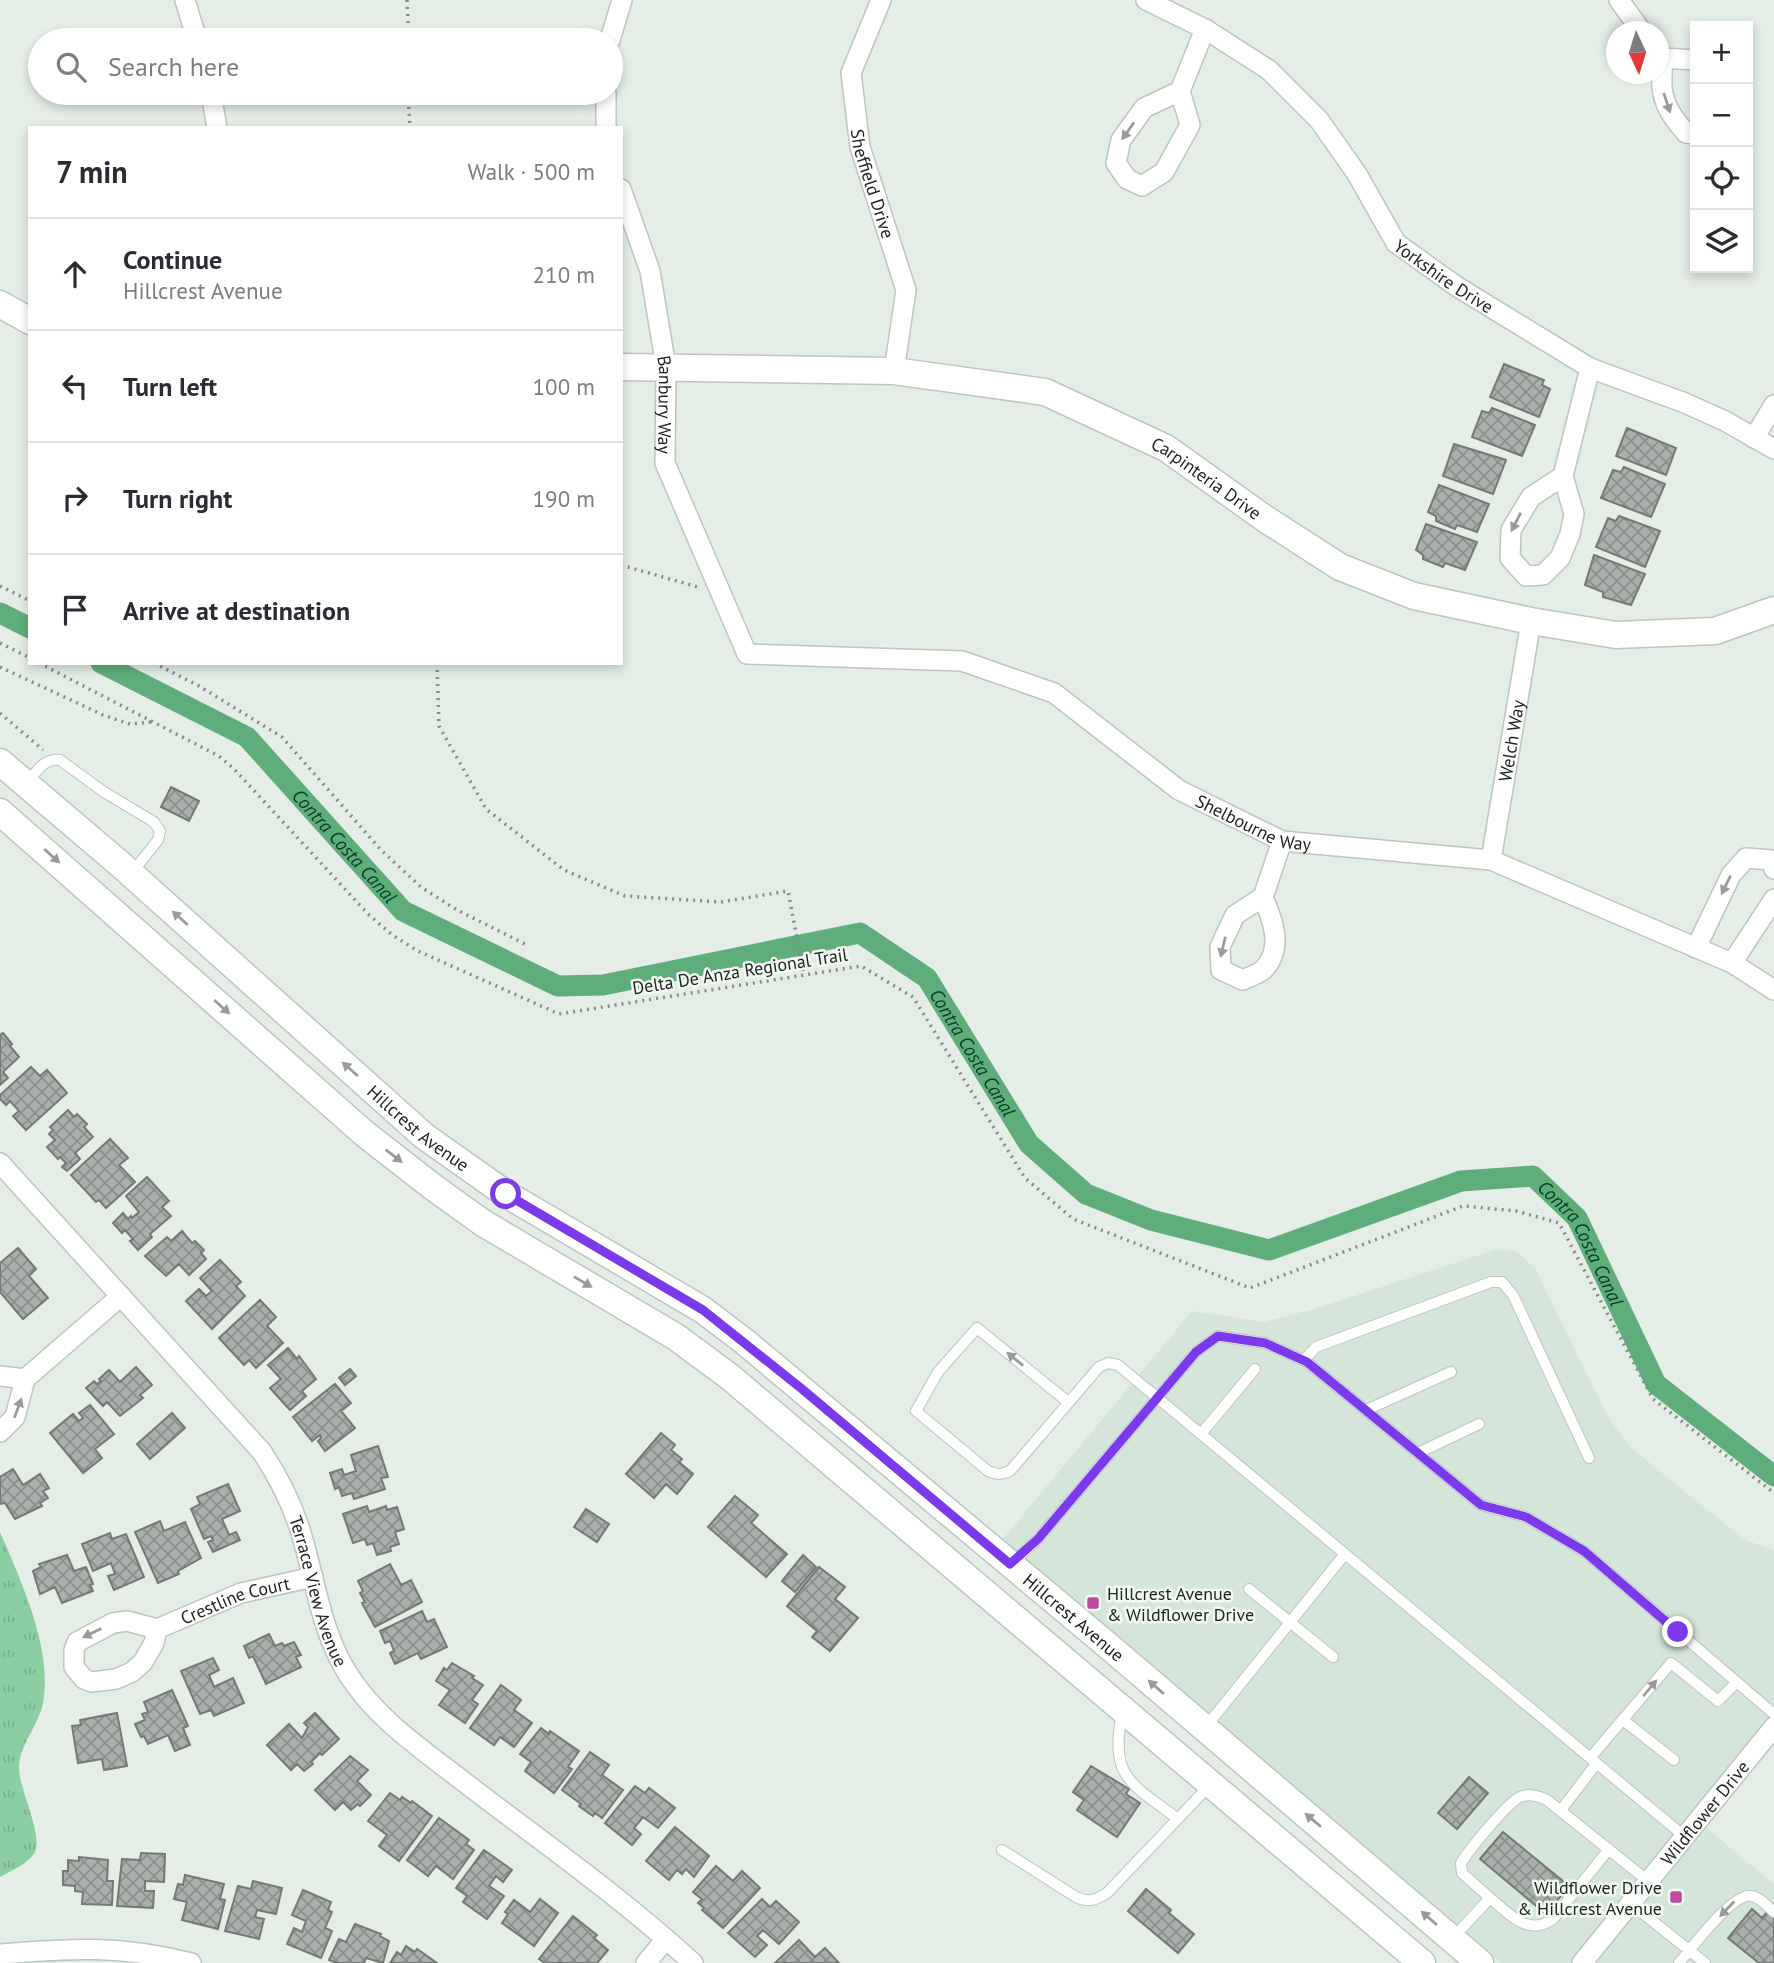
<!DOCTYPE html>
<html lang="en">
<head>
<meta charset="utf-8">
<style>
	body { margin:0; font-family:"PT Sans",sans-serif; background:#f7f7f7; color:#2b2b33 }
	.controls { position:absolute; right:21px; top:21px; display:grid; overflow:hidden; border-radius:0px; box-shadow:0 4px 10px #0003 }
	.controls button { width:63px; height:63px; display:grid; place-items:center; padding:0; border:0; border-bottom:2px solid #e1e1e2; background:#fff; color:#2b2b33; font:35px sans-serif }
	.compass { position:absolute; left:1606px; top:21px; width:63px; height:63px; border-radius:50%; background:#fff; box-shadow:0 4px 10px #0003; rotate:176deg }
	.stop { position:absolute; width:21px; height:21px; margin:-16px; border:5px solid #7c3aed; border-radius:50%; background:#fff }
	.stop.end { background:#7c3aed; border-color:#fff; box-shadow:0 2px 7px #0008 }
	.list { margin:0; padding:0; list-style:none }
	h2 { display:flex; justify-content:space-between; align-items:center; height:91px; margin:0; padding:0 28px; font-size:30px }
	h2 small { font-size:23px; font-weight:400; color:#7c7c81 }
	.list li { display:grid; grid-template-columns:46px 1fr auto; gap:21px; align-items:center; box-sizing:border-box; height:112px; padding:0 28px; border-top:2px solid #e1e1e2 }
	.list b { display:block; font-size:26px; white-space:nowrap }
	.list p { margin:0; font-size:23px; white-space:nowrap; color:#7c7c81 }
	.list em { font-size:23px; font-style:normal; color:#7c7c81 }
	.icon { flex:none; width:38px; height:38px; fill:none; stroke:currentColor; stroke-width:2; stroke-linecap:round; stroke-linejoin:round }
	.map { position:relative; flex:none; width:1774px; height:1963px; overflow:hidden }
	.search { position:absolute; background:#fff; box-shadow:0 4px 10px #0003; left:28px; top:28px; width:595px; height:77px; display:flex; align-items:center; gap:18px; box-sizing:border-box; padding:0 24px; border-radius:38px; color:#7c7c81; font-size:26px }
	.panel { position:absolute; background:#fff; box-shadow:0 4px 10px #0003; left:28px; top:126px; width:595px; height:539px; border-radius:0px }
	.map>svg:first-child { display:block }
	.built { fill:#d6e5da }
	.grass { fill:url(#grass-tufts) }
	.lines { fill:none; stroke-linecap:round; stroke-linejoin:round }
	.canal { stroke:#60ad7c; stroke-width:21 }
	.building { fill:url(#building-cross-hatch); stroke:#737a75; stroke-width:2 }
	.lane-casing { stroke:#bdc5bf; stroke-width:12 }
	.street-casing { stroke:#bdc5bf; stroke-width:22 }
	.secondary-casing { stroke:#bdc5bf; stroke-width:29 }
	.path { stroke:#858b87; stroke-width:3.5; stroke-dasharray:2 5; stroke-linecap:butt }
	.lane { stroke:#fff; stroke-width:10 }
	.street { stroke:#fff; stroke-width:19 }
	.secondary { stroke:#fff; stroke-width:26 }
	.oneway { fill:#999b9a }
	.route { stroke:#7c3aed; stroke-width:9 }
	.poi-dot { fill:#c14aa1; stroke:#f2faf4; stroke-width:2.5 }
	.labels { text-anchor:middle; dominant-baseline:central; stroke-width:5; stroke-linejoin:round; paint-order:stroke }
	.street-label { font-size:18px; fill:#1d201e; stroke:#f2faf4 }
	.poi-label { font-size:18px; fill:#1d201e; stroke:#f2faf4; text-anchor:start }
	.water-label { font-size:19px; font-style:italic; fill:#003f1f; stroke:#f2faf4 }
</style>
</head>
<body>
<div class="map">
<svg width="1774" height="1963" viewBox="0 0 1774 1963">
	<defs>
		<pattern id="grass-tufts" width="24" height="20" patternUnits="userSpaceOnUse" patternTransform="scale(1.75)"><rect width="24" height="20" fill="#8bcea1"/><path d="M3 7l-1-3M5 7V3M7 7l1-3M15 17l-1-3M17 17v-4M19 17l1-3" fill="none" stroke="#78b18a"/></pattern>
		<pattern id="building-cross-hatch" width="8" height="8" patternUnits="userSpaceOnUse" patternTransform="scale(1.75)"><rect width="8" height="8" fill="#a9b0ab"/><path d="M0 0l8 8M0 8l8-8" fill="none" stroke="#898f8b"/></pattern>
	</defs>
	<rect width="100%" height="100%" fill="#e5ede7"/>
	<path class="built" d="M1494,1250L1516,1251L1535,1268L1608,1417L1630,1447L1745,1540L1774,1550V1718L1692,1816L1774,1884V1963H1501L1389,1871L1003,1539L1192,1311L1263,1322L1318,1308Z"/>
	<path class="grass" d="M0,1532C21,1581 53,1649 43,1703C39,1725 19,1745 19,1768C19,1789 43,1834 35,1852C29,1863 11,1871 0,1877Z"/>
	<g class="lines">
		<g class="canal">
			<path d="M0,613L30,628"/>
			<path id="s1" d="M101,663L247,737L403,911L558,986L603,985L860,933L927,978L1029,1144L1086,1194L1151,1220L1269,1250L1461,1181L1533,1176L1577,1218L1656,1384L1774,1476"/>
		</g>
	</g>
	<path class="building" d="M1504,364L1544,380L1542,385L1550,389L1539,417L1490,397Z
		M1492,408L1535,425L1522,456L1472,437L1482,411L1489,413Z
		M1627,428L1676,448L1666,475L1616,456Z
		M1454,444L1506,460L1493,494L1443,476Z
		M1624,467L1665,484L1651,517L1601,498L1613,470L1621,472Z
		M1439,485L1489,504L1477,532L1457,525L1455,529L1436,521V516L1428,512Z
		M1619,516L1660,531L1645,567L1596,547L1608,518L1616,521Z
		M1426,524L1477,542L1465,570L1445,563L1443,567L1423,559V555L1416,550Z
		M1594,555L1645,574L1631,605L1603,597V592L1585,585Z
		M171,787L199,801L189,821L161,807Z
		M3,1033L12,1044L10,1046L19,1057L3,1072L8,1078L0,1085V1035Z
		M31,1067L40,1076L47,1070L67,1093L26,1130L13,1116L19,1111L10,1101L6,1105L0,1099V1095Z
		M68,1110L74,1117L77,1114L87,1124L84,1127L93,1137L75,1153L80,1159L67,1171L62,1167L66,1163L60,1157L58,1159L47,1147L55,1140L49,1134L53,1130L50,1127Z
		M110,1139L128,1158L119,1165L135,1182L106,1208L99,1200L96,1202L71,1175Z
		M147,1177L169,1201L162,1207L171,1216L150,1234L152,1237L138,1250L130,1241L133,1239L125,1230L122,1233L113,1223L123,1213L128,1219L131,1216L132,1218L139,1212L126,1196Z
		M182,1231L192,1243L195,1241L204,1250L201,1253L206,1259L189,1275L179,1264L166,1276L145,1256L167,1237L171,1241Z
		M18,1248L36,1269L29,1276L48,1298L23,1319L0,1292V1263Z
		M220,1260L241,1282L236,1286L245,1296L212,1329L186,1301L199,1289L206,1296L212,1291L200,1278Z
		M260,1300L276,1317L267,1326L283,1343L256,1368L249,1360L244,1365L219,1338Z
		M288,1348L297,1359L299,1356L316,1379L302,1391L306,1396L290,1410L270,1388L281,1379L268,1365Z
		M136,1367L152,1385L140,1395L143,1398L120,1416L107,1402L103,1406L86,1388L94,1381L97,1384L101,1381L99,1379L109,1370L120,1382Z
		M350,1369L356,1376L345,1385L339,1378Z
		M335,1384L351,1403L341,1411L355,1428L325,1451L318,1441L321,1438L320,1435L312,1441L293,1417Z
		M90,1405L114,1434L95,1449L102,1458L83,1473L50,1433L73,1414L79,1421L83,1418L79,1413Z
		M172,1413L185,1428L150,1459L137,1444Z
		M661,1433L675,1445L671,1450L682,1459L679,1462L693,1474L677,1494L666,1484L654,1498L626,1474Z
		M378,1446L388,1477L381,1478L385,1489L354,1499L352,1493L342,1496L339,1487L335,1489L330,1473L342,1469L344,1475L356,1471L351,1455Z
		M13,1469L23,1485L40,1474L49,1488L43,1491L48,1498L40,1503L42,1506L15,1519L5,1503L0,1504V1477Z
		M228,1484L240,1511L222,1519L229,1535L236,1532L240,1540L213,1552L208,1542L213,1540L211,1536L204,1539L191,1509L200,1504L197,1497Z
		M735,1496L758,1515L751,1523L787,1554L766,1577L708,1527Z
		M367,1506L369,1512L386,1506L387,1510L397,1507L404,1529L395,1532L399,1544L390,1547L391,1551L377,1555L373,1543L367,1545L365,1539L353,1543L343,1514Z
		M586,1509L609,1524L597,1542L574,1527Z
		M160,1521L164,1531L185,1522L201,1558L178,1571L179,1574L158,1583L135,1532Z
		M110,1533L112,1539L126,1534L144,1577L114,1590L108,1576L115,1574L111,1563L93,1571L82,1544Z
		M67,1555L74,1571L86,1567L93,1584L90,1585L93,1591L62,1603L55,1587L40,1594L33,1571L41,1567L39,1564Z
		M803,1555L816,1567L795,1592L782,1581Z
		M390,1564L401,1585L411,1580L422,1602L375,1627L362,1603L365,1602L360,1593L363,1591L358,1581Z
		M819,1567L845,1587L835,1599L858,1618L830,1651L812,1637L817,1631L787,1606Z
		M422,1611L427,1622L434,1619L447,1647L421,1659L418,1653L395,1664L390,1653L394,1651L390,1641L385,1643L380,1631Z
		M269,1634L275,1646L282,1643L284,1646L294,1642L301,1655L296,1657L301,1667L266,1684L253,1656L249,1658L244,1646Z
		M213,1658L219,1670L209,1675L214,1687L233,1678L244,1703L214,1716L211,1710L200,1714L181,1671Z
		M452,1663L474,1676L472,1678L483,1685L472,1700L478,1704L465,1723L439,1705L450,1690L436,1681L444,1668L447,1670Z
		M501,1685L521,1700L514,1710L532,1723L514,1747L500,1737L494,1745L470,1728Z
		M172,1690L188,1726L183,1728L190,1745L175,1751L168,1735L148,1744L144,1736L141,1737L135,1724L145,1720L142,1714L148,1712L144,1702Z
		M117,1713L127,1766L104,1770L102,1759L78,1763L72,1726L81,1725L80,1720Z
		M315,1713L339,1739L322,1755L320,1753L311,1762L313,1764L304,1771L297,1764L291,1770L267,1745L289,1724L302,1738L308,1727L304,1723Z
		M541,1728L549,1734L550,1731L579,1751L568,1767L572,1769L554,1793L525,1771L531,1762L520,1754Z
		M590,1752L609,1765L602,1775L623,1790L602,1818L595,1813L593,1816L579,1806L581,1804L562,1790Z
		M350,1756L368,1770L357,1781L371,1795L360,1806L358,1804L351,1810L343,1802L335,1810L315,1790Z
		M1091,1766L1129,1789L1126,1794L1140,1803L1117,1837L1077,1810L1084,1800L1073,1792Z
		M1469,1777L1488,1793L1457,1829L1438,1813Z
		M635,1786L645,1793L649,1788L675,1808L658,1828L643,1817L634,1828L641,1834L632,1845L605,1823Z
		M390,1793L400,1800L402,1797L411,1803L412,1801L432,1816L399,1861L379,1846L387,1835L368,1821Z
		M439,1818L469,1840L466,1844L474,1850L453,1879L436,1866L428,1876L407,1860Z
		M675,1827L709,1856L694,1877L686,1869L682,1874L677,1870L669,1880L646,1861Z
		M1503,1832L1569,1886L1546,1914L1480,1859Z
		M484,1850L512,1870L503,1882L496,1876L489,1886L504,1896L487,1919L463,1902L467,1896L456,1888Z
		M141,1853L165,1854L164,1882L145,1881V1891H154L153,1908L117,1906L122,1859L140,1860Z
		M79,1857L108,1860L107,1881H113L112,1905L82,1904L83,1892L75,1891V1886L63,1885V1871H68V1860L79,1861Z
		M716,1866L733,1881L742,1871L760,1888L723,1928L702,1910L704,1908L698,1903L702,1899L693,1892Z
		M185,1875L224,1884L220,1899L225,1900L218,1929L182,1920L187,1902L174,1899L178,1884L183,1885Z
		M253,1881L282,1888L276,1914L257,1910L255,1917L264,1919L259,1939L225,1931L238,1886L251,1889Z
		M1146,1889L1171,1910L1169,1913L1194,1934L1178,1953L1128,1911Z
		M303,1890L331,1902L328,1910L332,1912L325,1928L332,1931L321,1958L287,1944L294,1928L302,1932L306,1921L292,1915Z
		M540,1899L558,1913L534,1946L502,1923L508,1914L505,1912L514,1900L530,1912Z
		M762,1899L770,1907L776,1901L799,1922L779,1944L763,1930L757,1936L767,1945L755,1957L728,1933Z
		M1774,1904V1963H1759L1728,1938L1752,1909L1762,1918Z
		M573,1916L597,1935L594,1938L608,1950L597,1963H545L539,1959Z
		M355,1924L381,1934L380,1936L389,1941L383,1963L366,1958L364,1963H337L329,1960L339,1939L346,1942Z
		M799,1940L815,1957L825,1948L839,1963H775Z
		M406,1946L415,1952L417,1949L437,1963H390L397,1952L401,1955Z"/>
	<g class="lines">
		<g class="lane-casing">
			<path id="lane" d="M27,783C36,772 44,758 60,760L104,792L154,822L160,831L158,840L131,874
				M1304,1360L1316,1347L1491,1282H1502L1513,1295L1589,1458
				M1068,1402L977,1328L938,1372L916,1411L988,1471C997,1475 1003,1475 1011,1470L1099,1367L1108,1363L1118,1365L1684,1836
				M1366,1410L1451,1372
				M1201,1434L1255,1369
				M1418,1453L1479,1424
				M1013,1563L1038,1539L1196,1352L1218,1336L1265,1343L1307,1362L1481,1505L1526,1517L1584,1551L1774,1714
				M1249,1589L1333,1657
				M1122,1714C1109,1778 1132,1784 1178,1819
				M1623,1720L1674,1760
				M1205,1728L1345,1554
				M1590,1758L1671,1663L1718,1701L1737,1682
				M1561,1810L1596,1764
				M1002,1850L1076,1897C1088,1903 1096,1900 1107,1893L1210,1785
				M1490,1898C1509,1914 1528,1937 1553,1919L1609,1849
				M1630,1903L1705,1963
				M1452,1939L1490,1898L1462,1873L1461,1863C1468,1851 1508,1802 1520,1797C1529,1793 1538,1796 1547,1800L1648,1881
				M1679,1963C1692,1948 1732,1893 1751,1896C1760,1897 1768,1907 1774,1912"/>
		</g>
		<g class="street-casing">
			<g id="street">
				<path d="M185,0L197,40"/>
				<path id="s2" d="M881,0L851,73L860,147L906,290L894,371"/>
				<path id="s3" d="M1146,0L1205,29L1269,70L1319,120L1357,174L1396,243L1456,286L1590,368L1685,403L1725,421L1774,449"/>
				<path d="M1619,0L1642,32"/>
				<path d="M610,40L622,0"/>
				<path d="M1658,53C1665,63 1661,76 1662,87C1664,107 1674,119 1686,133L1695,134"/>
				<path d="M1662,58L1695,60"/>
				<path d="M1180,91L1144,108L1121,140L1116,163L1127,179L1142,186L1164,172L1190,125L1180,91L1205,29"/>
				<path d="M211,93L217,128"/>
				<path d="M606,128V93"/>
				<path id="s4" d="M621,189L650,271L666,367L665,463L747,654L962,661L1054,693L1179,790L1282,841L1491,860L1732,963L1774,990"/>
				<path d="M1754,438L1774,405"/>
				<path d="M1563,476L1531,497L1511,530L1510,558L1526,576L1543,575L1560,558L1570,534L1574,514L1563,476L1590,368"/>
				<path id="s5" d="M1491,860L1531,621"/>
				<path d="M1263,897C1273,920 1284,949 1263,970C1258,974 1249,977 1243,980L1221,970L1220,947L1235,915L1263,897L1282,841"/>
				<path d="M1696,948L1731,875L1746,858L1771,860L1774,869"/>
				<path d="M1732,963L1774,899"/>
				<path id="s6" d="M0,1163L262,1452C279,1478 292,1503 301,1533C315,1579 321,1632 348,1674C376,1719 423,1750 464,1782C541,1841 621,1897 693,1963"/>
				<path d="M0,1376L25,1379"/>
				<path d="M0,1432L15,1417L25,1379L121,1296"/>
				<path id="s7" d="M157,1629L154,1643L143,1662L132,1672L116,1679L92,1682L84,1679L74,1667V1650L77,1642L113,1623L127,1621L157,1629L241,1593L313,1577"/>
				<path d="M0,1954C72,1948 120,1945 191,1963"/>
				<path d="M646,1963L666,1939"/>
				<path id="s8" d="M1582,1963L1774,1727"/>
			</g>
		</g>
		<g class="secondary-casing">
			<g id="secondary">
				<path d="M0,304L30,321"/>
				<path id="s9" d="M621,367L894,371L1045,392L1166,448L1264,518L1340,567L1414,596L1531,621L1616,635L1715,631L1774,610"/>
				<path id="s10" d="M0,762L120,864L424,1136L506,1194L703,1310L745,1342L1106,1644L1480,1963"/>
				<path d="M0,812L365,1134L433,1187L483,1223L676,1337L730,1377L1422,1963"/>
			</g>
		</g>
		<path class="path" d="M407,0L409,40
			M408,93L410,128
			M621,565L698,587
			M0,586L30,601
			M0,643L30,658
			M39,663L219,756L234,769L368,914L391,934L418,951L559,1014L861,966L913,997L1025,1178L1073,1219L1250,1288L1463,1206L1516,1211L1559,1223L1653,1399L1774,1493
			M154,663L199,686L282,737L381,850L421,887L457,910L527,945
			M437,663L439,726L486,809L564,870L625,896L721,902L788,891L804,975
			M0,667L103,715L130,724L152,722
			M0,713L43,750"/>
		<use href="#lane" class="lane"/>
		<use href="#street" class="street"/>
		<use href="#secondary" class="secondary"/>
	</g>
	<defs><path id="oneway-solid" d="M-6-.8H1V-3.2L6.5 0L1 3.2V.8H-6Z" transform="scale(1.75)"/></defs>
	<g class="oneway">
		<use href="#oneway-solid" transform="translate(1667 103) rotate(72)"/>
		<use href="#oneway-solid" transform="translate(1128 131) rotate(125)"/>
		<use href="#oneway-solid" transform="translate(1516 522) rotate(117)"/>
		<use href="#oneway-solid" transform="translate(52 856) rotate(42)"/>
		<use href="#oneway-solid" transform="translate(1726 885) rotate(116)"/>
		<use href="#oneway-solid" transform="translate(180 918) rotate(-138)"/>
		<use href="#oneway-solid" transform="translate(1223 947) rotate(103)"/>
		<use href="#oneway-solid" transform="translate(222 1007) rotate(42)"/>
		<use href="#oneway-solid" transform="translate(350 1069) rotate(-138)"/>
		<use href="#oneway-solid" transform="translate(394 1156) rotate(38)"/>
		<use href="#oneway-solid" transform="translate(583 1282) rotate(31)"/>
		<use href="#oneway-solid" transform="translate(1015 1359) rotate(-141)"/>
		<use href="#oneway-solid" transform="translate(18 1408) rotate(-70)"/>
		<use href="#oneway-solid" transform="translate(92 1633) rotate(154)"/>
		<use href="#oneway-solid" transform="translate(1156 1687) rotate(-139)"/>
		<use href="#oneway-solid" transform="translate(1650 1688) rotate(-50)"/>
		<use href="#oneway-solid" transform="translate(1313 1820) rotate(-140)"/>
		<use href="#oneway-solid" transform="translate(1727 1909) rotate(134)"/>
		<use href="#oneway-solid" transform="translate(1429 1918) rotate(-139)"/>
	</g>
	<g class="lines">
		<path class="route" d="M506,1194L703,1310L802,1389L1010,1564L1038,1539L1196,1352L1218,1336L1265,1343L1307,1362L1481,1505L1526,1517L1584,1551L1678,1632"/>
	</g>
	<g class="poi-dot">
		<rect x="1086" y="1596" width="14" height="14" rx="3.5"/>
		<rect x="1669" y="1890" width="14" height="14" rx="3.5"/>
	</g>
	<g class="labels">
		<g class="street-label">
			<text stroke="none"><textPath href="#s2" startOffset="192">Sheffield Drive</textPath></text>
			<text stroke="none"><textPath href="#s3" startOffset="416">Yorkshire Drive</textPath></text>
			<text stroke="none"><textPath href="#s4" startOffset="222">Banbury Way</textPath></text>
			<text stroke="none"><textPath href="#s9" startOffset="609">Carpinteria Drive</textPath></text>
			<text stroke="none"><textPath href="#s5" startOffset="121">Welch Way</textPath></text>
			<text stroke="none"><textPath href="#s4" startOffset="1041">Shelbourne Way</textPath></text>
			<text transform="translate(740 971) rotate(-9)">Delta De Anza Regional Trail</text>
			<text stroke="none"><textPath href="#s10" startOffset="556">Hillcrest Avenue</textPath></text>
			<text stroke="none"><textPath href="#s6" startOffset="541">Terrace View Avenue</textPath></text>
			<text stroke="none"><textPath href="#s7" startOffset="312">Crestline Court</textPath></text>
			<text stroke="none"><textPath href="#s10" startOffset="1376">Hillcrest Avenue</textPath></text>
			<text stroke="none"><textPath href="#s8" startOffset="194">Wildflower Drive</textPath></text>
		</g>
		<g class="poi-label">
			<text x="1107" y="1593">Hillcrest Avenue<tspan x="1107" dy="21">&amp; Wildflower Drive</tspan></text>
			<text x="1662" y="1887" text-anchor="end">Wildflower Drive<tspan x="1662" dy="21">&amp; Hillcrest Avenue</tspan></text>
		</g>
		<g class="water-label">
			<text stroke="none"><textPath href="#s1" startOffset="310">Contra Costa Canal</textPath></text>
			<text stroke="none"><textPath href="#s1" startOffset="1045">Contra Costa Canal</textPath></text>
			<text stroke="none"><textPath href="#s1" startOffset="1780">Contra Costa Canal</textPath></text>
		</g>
	</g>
</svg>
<div class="controls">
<button>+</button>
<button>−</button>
<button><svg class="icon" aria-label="locate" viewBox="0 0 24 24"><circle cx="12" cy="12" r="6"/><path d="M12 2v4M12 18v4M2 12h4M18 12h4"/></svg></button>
<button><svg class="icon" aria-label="layers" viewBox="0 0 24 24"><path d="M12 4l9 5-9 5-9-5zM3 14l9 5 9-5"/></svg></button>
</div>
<svg class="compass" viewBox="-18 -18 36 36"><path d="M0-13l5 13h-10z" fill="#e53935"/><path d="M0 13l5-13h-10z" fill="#7c7c81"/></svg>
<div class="stop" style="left:506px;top:1194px"></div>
<div class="stop end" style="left:1678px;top:1632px"></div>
<div class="search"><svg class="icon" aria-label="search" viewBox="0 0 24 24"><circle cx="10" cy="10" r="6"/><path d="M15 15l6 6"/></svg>Search here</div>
<section class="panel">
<h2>7 min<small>Walk · 500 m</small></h2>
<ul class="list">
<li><svg class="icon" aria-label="ahead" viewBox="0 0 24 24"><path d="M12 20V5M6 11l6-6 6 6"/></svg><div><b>Continue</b><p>Hillcrest Avenue</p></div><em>210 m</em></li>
<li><svg class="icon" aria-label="left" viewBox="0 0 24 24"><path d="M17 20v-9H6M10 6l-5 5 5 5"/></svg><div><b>Turn left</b></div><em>100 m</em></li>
<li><svg class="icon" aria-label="right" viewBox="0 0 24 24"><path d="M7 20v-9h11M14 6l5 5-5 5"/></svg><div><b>Turn right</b></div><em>190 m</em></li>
<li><svg class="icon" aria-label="arrive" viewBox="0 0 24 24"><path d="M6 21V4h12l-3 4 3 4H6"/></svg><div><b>Arrive at destination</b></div></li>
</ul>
</section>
</div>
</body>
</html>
